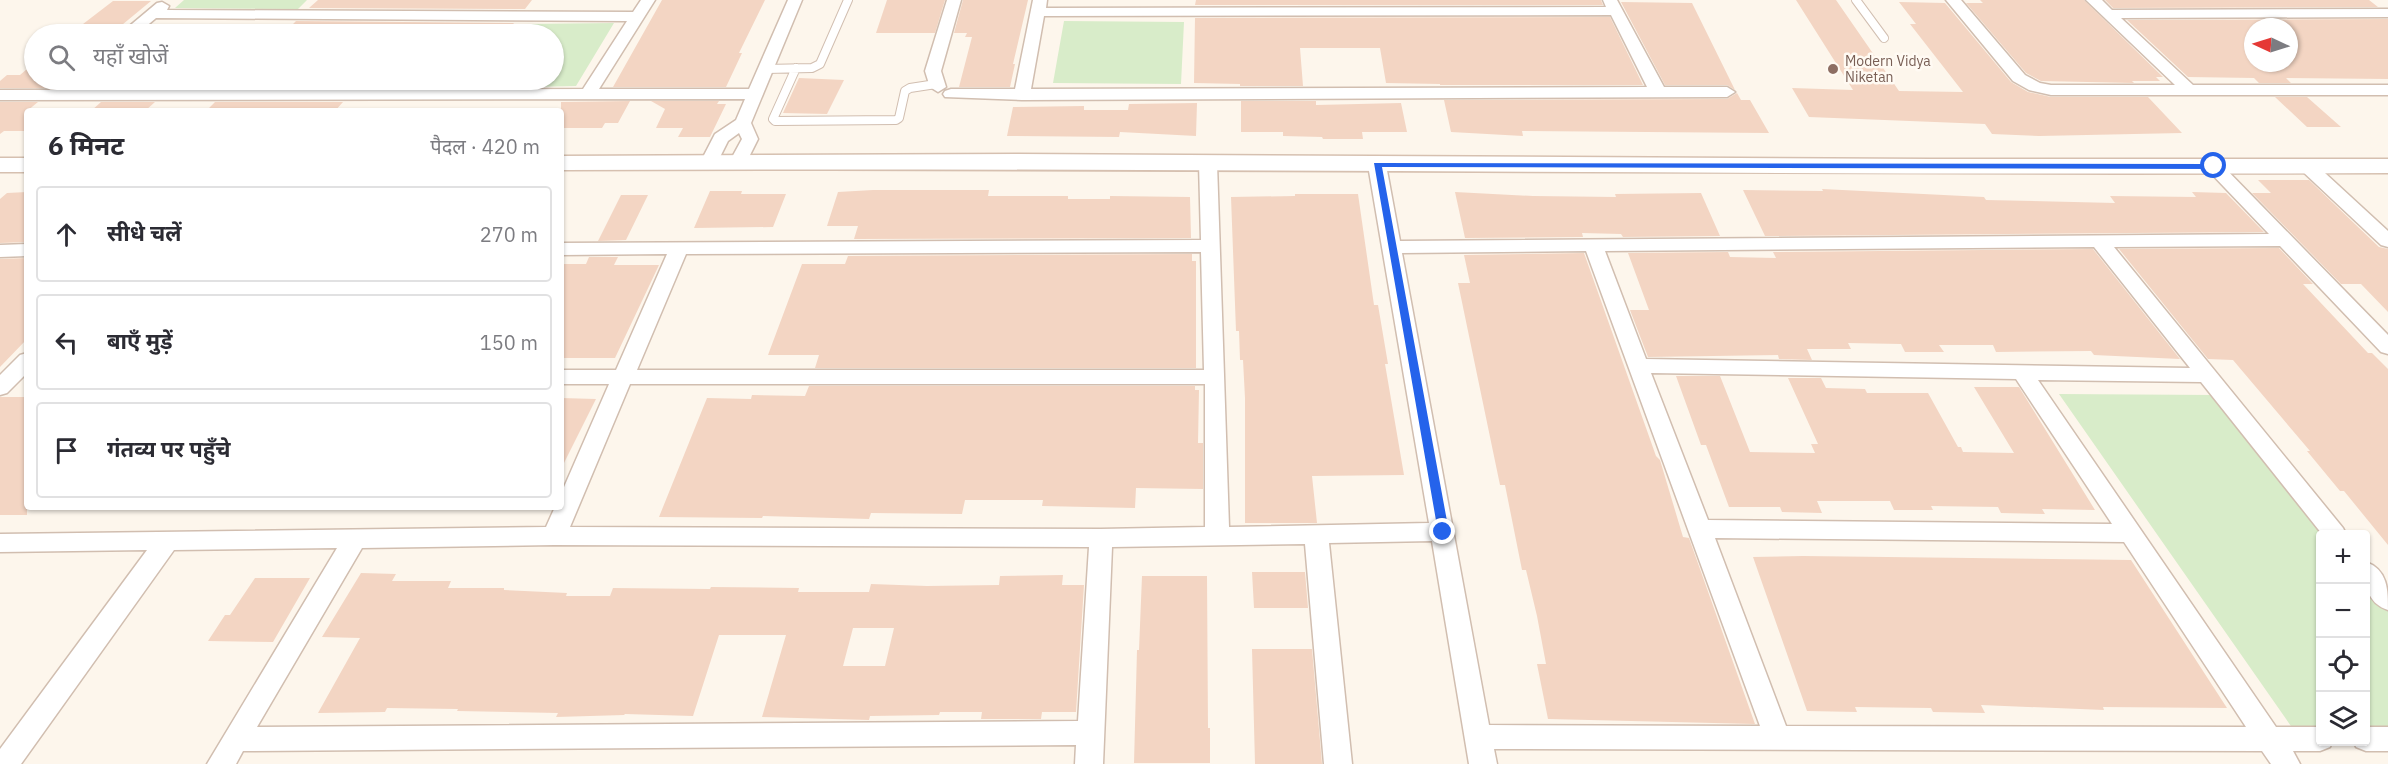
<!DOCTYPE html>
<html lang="hi">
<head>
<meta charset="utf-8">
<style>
	body { margin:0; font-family:"IBM Plex Sans","Noto Sans Devanagari",sans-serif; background:#f7f7f7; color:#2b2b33 }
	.controls { position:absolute; right:18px; bottom:18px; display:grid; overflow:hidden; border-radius:6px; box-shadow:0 2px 4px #0004 }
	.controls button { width:54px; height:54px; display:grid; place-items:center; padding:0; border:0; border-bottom:2px solid #e1e1e2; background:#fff; color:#2b2b33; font:30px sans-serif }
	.compass { position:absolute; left:2244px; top:18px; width:54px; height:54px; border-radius:50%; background:#fff; box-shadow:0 2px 4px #0004; rotate:274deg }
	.stop { position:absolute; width:18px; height:18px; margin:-14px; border:4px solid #2563eb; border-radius:50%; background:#fff }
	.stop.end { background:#2563eb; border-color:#fff; box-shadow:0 2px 6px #0008 }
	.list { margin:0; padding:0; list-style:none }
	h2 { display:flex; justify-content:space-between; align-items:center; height:78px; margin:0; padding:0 24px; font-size:26px }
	h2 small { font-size:20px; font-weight:400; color:#7c7c81 }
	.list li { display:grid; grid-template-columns:39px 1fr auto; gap:18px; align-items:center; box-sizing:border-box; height:96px; margin:0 12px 12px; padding:0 12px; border:2px solid #e1e1e2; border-radius:6px }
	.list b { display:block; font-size:22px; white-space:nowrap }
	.list em { font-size:20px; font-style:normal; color:#7c7c81 }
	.icon { flex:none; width:33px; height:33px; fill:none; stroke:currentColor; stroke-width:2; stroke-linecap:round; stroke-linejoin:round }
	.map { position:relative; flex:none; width:2388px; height:764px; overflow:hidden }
	.search { position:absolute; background:#fff; box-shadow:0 2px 4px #0004; left:24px; top:24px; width:540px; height:66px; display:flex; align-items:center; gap:15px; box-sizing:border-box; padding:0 21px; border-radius:33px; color:#7c7c81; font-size:22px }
	.panel { position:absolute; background:#fff; box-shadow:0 2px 4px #0004; left:24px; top:108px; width:540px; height:402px; border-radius:6px }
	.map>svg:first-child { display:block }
	.green { fill:#d8ecc9 }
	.building { fill:#f3d5c3; fill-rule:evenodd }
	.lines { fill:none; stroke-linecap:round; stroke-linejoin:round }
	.lane-casing { stroke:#d1beb0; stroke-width:10 }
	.street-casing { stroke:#d1beb0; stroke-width:3 }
	.secondary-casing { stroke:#d6c0b0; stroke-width:3 }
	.lane { stroke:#fff; stroke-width:8 }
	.street { fill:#fff; fill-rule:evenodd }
	.secondary { fill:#fff; fill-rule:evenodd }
	.route { fill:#2563eb }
	.education-dot { fill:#8d6e63; stroke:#fffaf3; stroke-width:2 }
	.labels { text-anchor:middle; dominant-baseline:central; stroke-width:5; stroke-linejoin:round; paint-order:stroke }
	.far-education-label { font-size:14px; fill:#785e54; stroke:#fffaf3; text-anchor:start }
</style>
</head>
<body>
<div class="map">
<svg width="2388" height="764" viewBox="0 0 2388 764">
	<rect width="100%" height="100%" fill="#fdf6ec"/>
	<path class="green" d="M184,0H307L298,9L175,8Z
		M1064,21L1184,22L1181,84L1053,83Z
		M614,23L576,86L480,88L486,80H554V34H517L524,24Z
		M2059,394L2215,395L2328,534H2320V729H2293Z
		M2366,581L2388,609V729H2366Z"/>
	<path class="building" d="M318,0H532L525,9L309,8Z
		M662,0H765L739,53H742L726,87H613Z
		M887,0H945L935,33H876Z
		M963,0H1028L1013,64H1015L1010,87H959L972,37H965L967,33H954Z
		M1196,0H1601L1603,5H1195Z
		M1796,0H1836L1899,91L1963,92L1910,24H1916L1899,2L1945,3L2011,82L2028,92L2051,97H2148L2182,133L2039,136L1992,134L1985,124L1809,117L1792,88L1853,90Z
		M1980,0H2084L2163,77H2156L2160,81H2132L2134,83L2041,81L2026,73L1966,3H1983Z
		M2105,0H2369L2378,7L2113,8Z
		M113,1H151L111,34H70Z
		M1621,2L1692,3L1735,90L1727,85H1665Z
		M1610,17L1643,85H1440V84L1386,83L1380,48H1300L1303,86H1240V84L1194,83L1195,18Z
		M2388,19V79L2286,78L2291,83H2259L2254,78L2188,77L2127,20ZM2253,27H2289V63H2253Z
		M296,21L514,23L505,34H283Z
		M34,63V80H65L55,88H0V81L7,75H20Z
		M799,78L844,80L827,114L783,113Z
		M126,80H179L170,87L117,88Z
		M238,80H363L356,87H230Z
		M1737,93L1741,100H1750L1769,133L1522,131L1523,136L1451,132L1444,100L1727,99Z
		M2275,97H2307L2341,127H2307Z
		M630,101L618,123H605L602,128H561V102Z
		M651,101H719L717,104H726L710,137H678L683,128H656L665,109Z
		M1241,101H1316V105L1401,103L1407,132H1362L1363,139H1323L1322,137L1283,136V132H1241Z
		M0,102H38L27,111V131H4L0,134Z
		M101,102H155L145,111H91Z
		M215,102H343L335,111H206Z
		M1197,103L1196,136L1120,132L1119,137L1007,136L1013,107L1084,106V110H1128L1129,104Z
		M2258,180H2309L2379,247L2388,249V312L2361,284H2341L2252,193H2271Z
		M1822,189L1984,197L1986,200L2115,203L2110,196L2196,197L2192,192L2226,193L2264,232L1765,236L1743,190L1823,191Z
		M873,190H989L988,196H1068V199H1110V196L1190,197L1191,238L854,239L858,226H827L838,192Z
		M710,191H742L741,194H786L773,227L694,228Z
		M27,192V242L0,243V199L7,193Z
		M1455,192L1533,196L1616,197L1615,194L1701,193L1720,236L1623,237L1621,234L1582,233L1583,237L1465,238Z
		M1295,194H1358L1374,305H1378L1388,364H1385L1404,475L1312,476L1317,523H1245V398L1243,360H1240L1239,331H1236L1231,197L1295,196Z
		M621,195H648L626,240L598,241Z
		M2279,248L2313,284H2303L2368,353H2372L2388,369V545L2344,491H2340L2307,451H2310L2233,360L2208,359L2119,249Z
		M2093,249L2180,359L2094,355L2091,351L1996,352L1993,345H1939L1944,352H1905L1901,344L1848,343L1851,349H1807L1812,360L1779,359L1778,355L1648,357L1630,310H1649L1628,253L1728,252L1730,257L1776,258L1773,252Z
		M1584,253L1656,456L1660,460L1683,537L1689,538L1755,724L1548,719L1537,664H1546L1537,616L1526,570H1522L1505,485H1500L1458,283H1470L1464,255Z
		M1192,254V261H1196V368H815L819,355H768L802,264H845L848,256Z
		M589,257H618L614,265H659L615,358H561V264H586Z
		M27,258V339L0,367V259Z
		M1676,376H1720L1750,452L1815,453L1811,444H1818L1788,378H1821L1826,388L1865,389L1867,393H1928L1958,447H1961L1963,452L2014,453L1974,387H2019L2095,510L2042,509L2045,514L2001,513L1998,507L1931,506L1933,510H1894L1890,501H1817L1822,513L1782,512L1780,507H1729L1706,445H1701Z
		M809,386H1195V390H1199L1198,443H1203V489L1136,488L1135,508L1042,506L1043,500H965L962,514L871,513L869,519L763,516L762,518L659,517L707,398L751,399L752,395L805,396Z
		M0,397H27V515H0Z
		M561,398L596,399L561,469Z
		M1803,556L2131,560L2227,708L2103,707L2104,710L1981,705L1985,713L1933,712L1931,708L1855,707L1857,712L1807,711L1753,557Z
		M1252,572H1305L1308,608H1254Z
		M361,573L396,574L392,581H451L448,588H504V590L567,593L566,596H610L613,588L710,589L711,587L799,588L798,592H869L871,584L927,586L999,585L1000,576L1063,575L1062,585H1084L1076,712H1042L1041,719H981L982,712H940L939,715L870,716L869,720L762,717L786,635H719L693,716L625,714L624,715L556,717L558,713L457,711L458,709L387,708L385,712L318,713L360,638L322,637ZM853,628H894L885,666H843Z
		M1142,576H1207L1208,728H1210V763H1134L1137,650H1139Z
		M255,578H310L273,642L208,641L225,615H230Z
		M1252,649H1312L1322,764H1255Z"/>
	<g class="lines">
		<g class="lane-casing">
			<path id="lane" d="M1856,0L1884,38
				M796,68L773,119L775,121L896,120L899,118L905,91L910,88L936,84
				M766,69L812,68L820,64L848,0"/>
		</g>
		<g class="street-casing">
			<path id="street" d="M641,0H655L599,89H749L788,0H802L751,123L758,139L745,165H733L730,161L742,139L739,133L728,141L716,165H704L701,161L715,134L736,120L745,99L0,100V90L583,89L627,21L156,18L137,34H120L157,3L162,2L169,6L167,10L633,12Z
				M947,0H961L941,71L946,87L938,92L930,87L925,71Z
				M1033,0H1047L1046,8L1606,7L1603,0H1617L1664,87H1727L1735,92L1727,97L1022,100L945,97L943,94L945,91L951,89H1015ZM1611,15L1647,87L1031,89L1044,16Z
				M1946,0H1961L2025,75L2040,83L2051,85H2175L2086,0H2102L2112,10L2388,9V17L2121,18L2193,85H2388V95H2051L2029,90L2013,81Z
				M1208,158L1214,159L1217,163L1229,527L1429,523L1368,165L1371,161H1383L1386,165L1400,241L2269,234L2204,166L2207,162H2219L2388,335V354L2381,352L2280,246L2114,247L2343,528L2346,534H2322L2201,382L2038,380L2276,727H2320V742H2332L2330,747L2320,751H2293L2300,764H2271L2262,751L1494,749L1497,764H1469L1432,541L1329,543L1352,764H1324L1305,544L1112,547L1103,764H1075L1076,745L243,751L236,764H207L337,548L174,550L21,764H0V749L147,550L0,552V534L546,527L555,507H561V494L609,384H561V370H616L667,254L561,255V243L1201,240L1199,163L1202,159ZM2094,247L2190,368L1646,359L1605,251ZM1586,251L1760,726L1489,725L1402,253ZM1201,252L1204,370H637L686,254ZM1651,373L2016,379L2112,524L1708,520ZM630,384H1205V527L1101,529L570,527ZM1715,538L2124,542L2246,727L1786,726ZM554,545L1089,547L1078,721L257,727L362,548Z
				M2307,161L2313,162L2388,231V247L2381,245L2301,170L2298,166L2301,162Z
				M27,244V256L0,257V245Z
				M27,353V373L7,393L0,395V375L20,355Z
				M2366,562C2388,570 2388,590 2388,610C2366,603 2364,582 2366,562Z
				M2366,727H2388V751H2366L2356,747L2354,742H2366Z"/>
		</g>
		<g class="secondary-casing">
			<path id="secondary" d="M1018,154L1931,159H2388V173C1779,176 1170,167 561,170V156Z
				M0,158H27V172H0Z"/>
		</g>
		<use href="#lane" class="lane"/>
		<use href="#street" class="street"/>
		<use href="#secondary" class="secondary"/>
	</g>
	<path class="route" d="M1374,163L2214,164L2218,166L2214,169L1382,167L1449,532L1443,536L1438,532Z"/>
	<circle class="education-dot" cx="1833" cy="69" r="6"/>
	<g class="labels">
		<g class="far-education-label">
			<text x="1845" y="61">Modern Vidya<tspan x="1845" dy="16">Niketan</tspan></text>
		</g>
	</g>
</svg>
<div class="controls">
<button>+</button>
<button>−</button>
<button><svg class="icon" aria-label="locate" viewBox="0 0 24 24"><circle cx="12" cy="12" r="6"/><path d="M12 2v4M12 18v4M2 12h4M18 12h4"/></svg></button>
<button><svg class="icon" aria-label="layers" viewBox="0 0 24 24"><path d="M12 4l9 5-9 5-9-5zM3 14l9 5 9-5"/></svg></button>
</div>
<svg class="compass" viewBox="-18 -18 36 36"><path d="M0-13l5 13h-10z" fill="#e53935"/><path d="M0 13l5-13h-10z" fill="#7c7c81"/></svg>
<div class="stop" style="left:2214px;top:166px"></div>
<div class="stop end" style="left:1443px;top:532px"></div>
<div class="search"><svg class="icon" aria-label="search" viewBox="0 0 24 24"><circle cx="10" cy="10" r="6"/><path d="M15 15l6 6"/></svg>यहाँ खोजें</div>
<section class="panel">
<h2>6 मिनट<small>पैदल · 420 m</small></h2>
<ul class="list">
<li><svg class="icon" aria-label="ahead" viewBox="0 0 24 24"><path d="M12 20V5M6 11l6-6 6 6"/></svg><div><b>सीधे चलें</b></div><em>270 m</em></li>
<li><svg class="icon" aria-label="left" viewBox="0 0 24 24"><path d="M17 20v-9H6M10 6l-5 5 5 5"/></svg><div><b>बाएँ मुड़ें</b></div><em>150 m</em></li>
<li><svg class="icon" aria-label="arrive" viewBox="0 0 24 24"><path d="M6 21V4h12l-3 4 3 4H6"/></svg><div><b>गंतव्य पर पहुँचे</b></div></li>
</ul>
</section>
</div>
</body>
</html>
